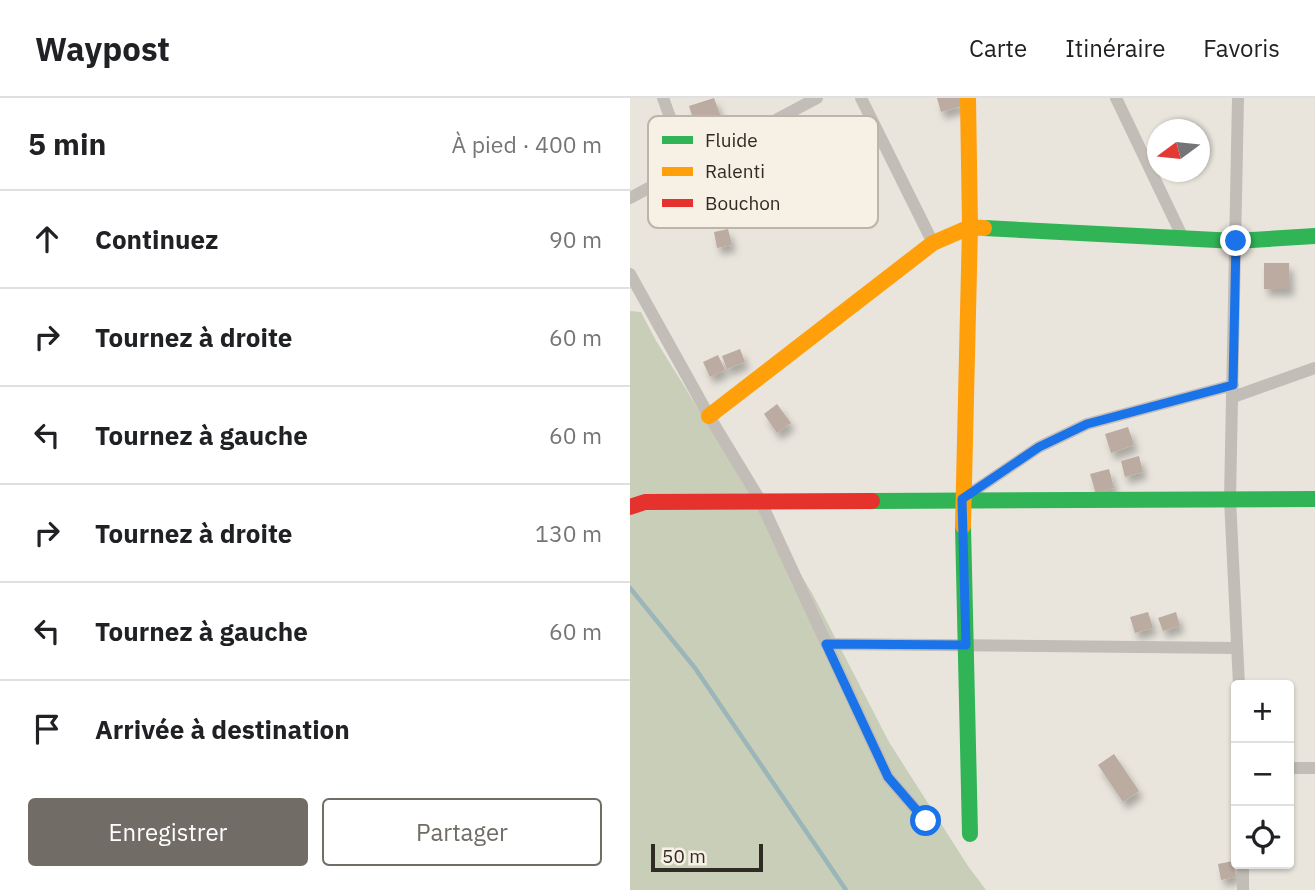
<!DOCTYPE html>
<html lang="fr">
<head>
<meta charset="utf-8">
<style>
	body { margin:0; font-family:"IBM Plex Sans",sans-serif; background:#f6f6f6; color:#202124 }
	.controls { position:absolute; right:21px; bottom:21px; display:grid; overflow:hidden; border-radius:7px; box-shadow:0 2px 5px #0004 }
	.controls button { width:63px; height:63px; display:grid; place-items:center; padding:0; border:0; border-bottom:2px solid #e0e0e0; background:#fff; color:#202124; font:35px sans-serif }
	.compass { position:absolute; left:517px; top:21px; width:63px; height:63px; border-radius:50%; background:#fff; box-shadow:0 2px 5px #0004; rotate:255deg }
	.scale { position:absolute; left:21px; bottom:18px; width:112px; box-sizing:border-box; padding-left:7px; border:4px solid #312b26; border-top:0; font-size:19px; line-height:24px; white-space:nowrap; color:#312b26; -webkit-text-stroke:5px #f7f0e4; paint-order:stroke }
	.stop { position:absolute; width:21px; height:21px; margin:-16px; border:5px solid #1a73e8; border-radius:50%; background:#fff }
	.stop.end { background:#1a73e8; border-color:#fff; box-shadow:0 2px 7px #0008 }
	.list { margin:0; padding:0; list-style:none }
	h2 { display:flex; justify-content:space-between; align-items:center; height:91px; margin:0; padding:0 28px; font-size:30px }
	h2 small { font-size:23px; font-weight:400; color:#757577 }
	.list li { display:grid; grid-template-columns:46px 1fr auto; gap:21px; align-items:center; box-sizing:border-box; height:98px; padding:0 28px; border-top:2px solid #e0e0e0 }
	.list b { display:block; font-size:26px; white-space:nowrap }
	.list em { font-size:23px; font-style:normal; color:#757577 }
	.actions { display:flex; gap:14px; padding:21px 28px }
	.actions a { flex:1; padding:16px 0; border:2px solid #716c66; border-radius:7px; text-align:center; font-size:24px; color:#716c66 }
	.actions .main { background:#716c66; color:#fff }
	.icon { flex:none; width:38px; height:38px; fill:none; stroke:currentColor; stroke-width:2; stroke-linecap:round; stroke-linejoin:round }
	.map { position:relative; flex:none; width:685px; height:792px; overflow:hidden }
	header { display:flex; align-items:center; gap:42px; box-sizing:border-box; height:98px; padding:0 35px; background:#fff; border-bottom:2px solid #e0e0e0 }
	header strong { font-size:33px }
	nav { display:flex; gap:38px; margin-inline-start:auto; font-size:24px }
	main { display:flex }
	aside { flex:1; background:#fff }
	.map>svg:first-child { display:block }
	.green { fill:#c8ceb8 }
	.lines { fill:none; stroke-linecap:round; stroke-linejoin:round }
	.stream { stroke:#9bb6b8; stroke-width:4.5 }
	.building { fill:#bbaba0; filter:url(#shadow) }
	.street { stroke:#c2bdb7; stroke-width:12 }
	.fast { stroke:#30b455; stroke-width:16 }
	.slow { stroke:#ff9f0a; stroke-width:16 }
	.jam { stroke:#e5322d; stroke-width:16 }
	.route { stroke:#1a73e8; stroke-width:9 }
	.key { fill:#f7f0e4; stroke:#bcb5ab; stroke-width:2 }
	.key-label { font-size:19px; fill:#312b26 }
</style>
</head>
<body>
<header>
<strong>Waypost</strong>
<nav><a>Carte</a><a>Itinéraire</a><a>Favoris</a></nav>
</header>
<main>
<aside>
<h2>5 min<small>À pied · 400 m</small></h2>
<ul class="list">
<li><svg class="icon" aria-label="ahead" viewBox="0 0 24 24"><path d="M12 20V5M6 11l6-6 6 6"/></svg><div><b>Continuez</b></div><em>90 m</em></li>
<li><svg class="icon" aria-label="right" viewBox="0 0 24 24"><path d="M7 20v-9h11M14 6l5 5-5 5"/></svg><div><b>Tournez à droite</b></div><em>60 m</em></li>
<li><svg class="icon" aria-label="left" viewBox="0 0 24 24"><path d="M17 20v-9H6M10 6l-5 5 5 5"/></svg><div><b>Tournez à gauche</b></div><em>60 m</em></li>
<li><svg class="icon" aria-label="right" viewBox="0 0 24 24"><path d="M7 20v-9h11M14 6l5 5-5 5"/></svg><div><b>Tournez à droite</b></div><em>130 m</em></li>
<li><svg class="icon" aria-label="left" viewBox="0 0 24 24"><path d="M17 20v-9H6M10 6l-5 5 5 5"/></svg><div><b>Tournez à gauche</b></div><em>60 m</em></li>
<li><svg class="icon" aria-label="arrive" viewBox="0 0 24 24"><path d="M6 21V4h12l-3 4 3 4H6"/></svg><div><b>Arrivée à destination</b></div></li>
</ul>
<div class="actions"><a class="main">Enregistrer</a><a>Partager</a></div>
</aside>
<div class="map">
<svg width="685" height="792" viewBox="0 0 685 792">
	<defs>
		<filter id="shadow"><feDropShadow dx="4" dy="7" stdDeviation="3.5" flood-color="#0004"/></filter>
	</defs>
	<rect width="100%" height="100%" fill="#e9e5dd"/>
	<path class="green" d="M0,213L11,214L25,241L182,495L259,644L338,768L356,792H0Z"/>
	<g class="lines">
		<path class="stream" d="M0,490L65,570L216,792"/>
	</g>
	<path class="building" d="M84,0L91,19L65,27L59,8Z
		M307,0H330L332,8L311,14Z
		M98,131L102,147L87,150L84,134Z
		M634,165H659L660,191H634Z
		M110,251L115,264L97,271L92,258Z
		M88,257L95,272L80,279L73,264Z
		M147,306L161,325L147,335L134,316Z
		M498,329L504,347L481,355L475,336Z
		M509,358L513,374L495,379L491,363Z
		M479,371L484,390L466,396L460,376Z
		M518,514L523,530L505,535L500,519Z
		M546,514L550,528L533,533L528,520Z
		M484,656L509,693L493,704L468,667Z
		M603,763L606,779L591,782L588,766Z"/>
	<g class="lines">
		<path class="street" d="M33,0L58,69
			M231,0L303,145
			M486,0L553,140
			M608,0L600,401L609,587
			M0,100L187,0
			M0,176L79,318L130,402L258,679L296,723
			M603,299L685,270
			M332,401L409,349L457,326L603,287
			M196,546L607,550
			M659,670H685
			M613,766V792"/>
		<path class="fast" d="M354,130L606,143L685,138
			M242,403L685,401
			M333,428L340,736"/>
		<path class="slow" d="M79,318L303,145L340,129L354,130
			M333,428L340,129L338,0"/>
		<path class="jam" d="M0,409L15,404L242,403"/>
	</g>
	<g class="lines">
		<path class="route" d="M296,723L258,679L196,546L336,547L332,401L409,349L457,326L603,287L606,143"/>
	</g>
	<rect x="18" y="18" width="230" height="112" rx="10" class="key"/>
	<rect x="32" y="38" width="31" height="8" fill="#30b455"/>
	<rect x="32" y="69" width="31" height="9" fill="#ff9f0a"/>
	<rect x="32" y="101" width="31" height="8" fill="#e5322d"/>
	<g class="key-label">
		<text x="75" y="49">Fluide</text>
		<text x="75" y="80">Ralenti</text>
		<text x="75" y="112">Bouchon</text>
	</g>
</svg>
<div class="controls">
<button>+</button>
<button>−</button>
<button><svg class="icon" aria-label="locate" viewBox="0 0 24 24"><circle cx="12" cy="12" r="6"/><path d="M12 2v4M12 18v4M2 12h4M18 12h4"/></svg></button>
</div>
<svg class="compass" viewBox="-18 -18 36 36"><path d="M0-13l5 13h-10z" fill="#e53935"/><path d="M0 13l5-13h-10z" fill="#757577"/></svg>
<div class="scale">50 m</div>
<div class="stop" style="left:296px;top:723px"></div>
<div class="stop end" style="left:606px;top:143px"></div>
</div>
</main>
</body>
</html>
